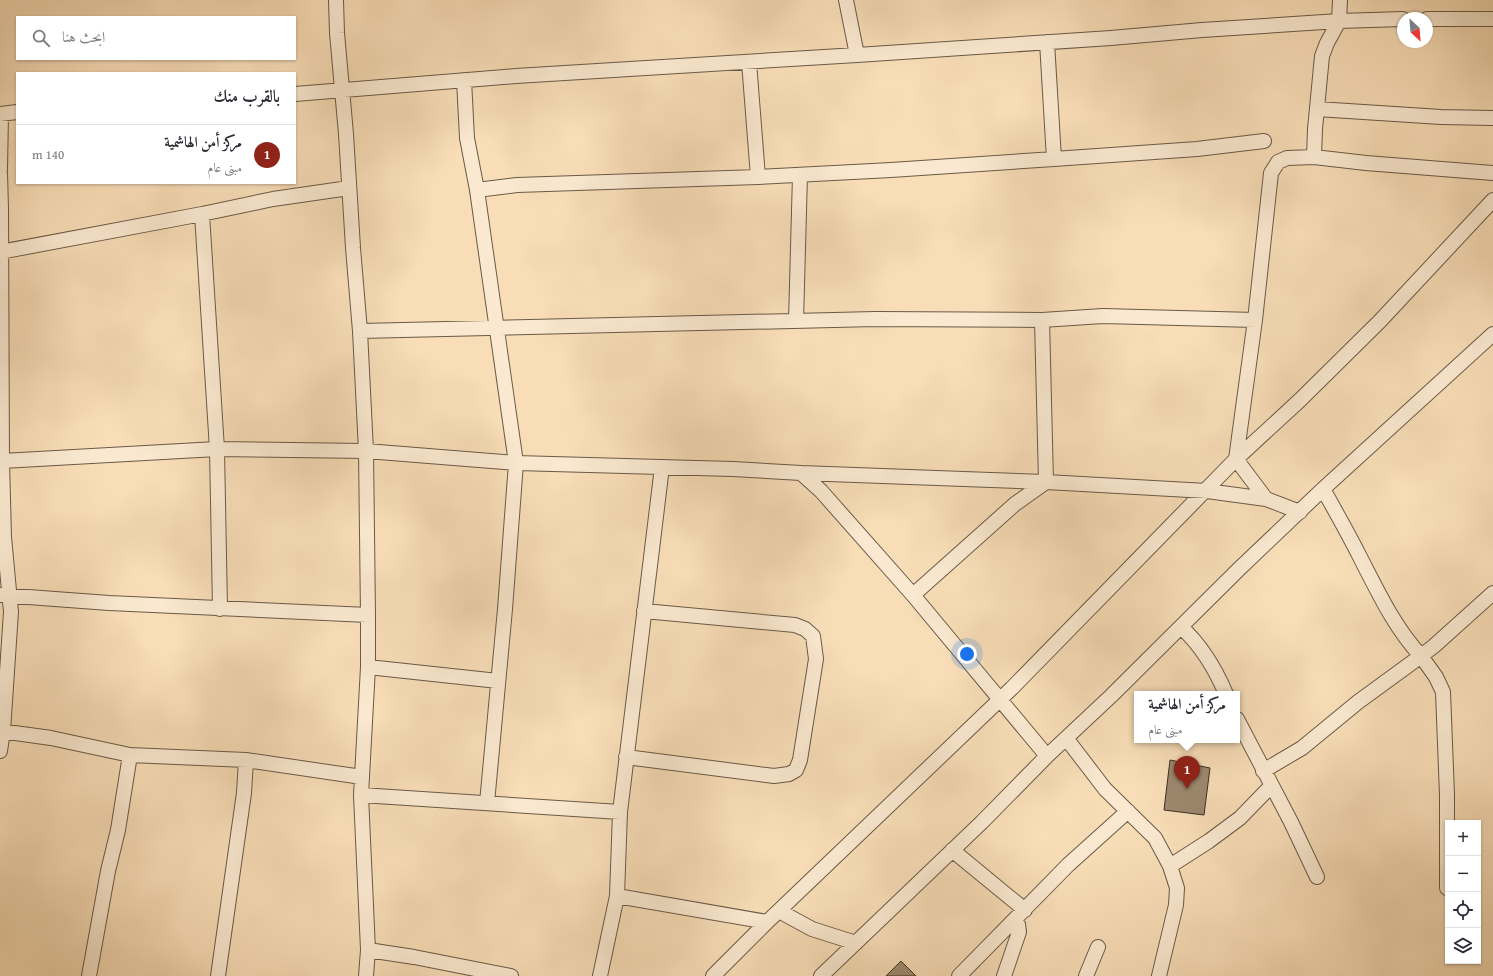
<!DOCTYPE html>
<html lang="ar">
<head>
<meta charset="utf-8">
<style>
	body { margin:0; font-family:"Gentium Book Plus",Amiri,serif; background:#f2f2f3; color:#2b2b33; direction:rtl }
	.controls { position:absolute; right:12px; bottom:12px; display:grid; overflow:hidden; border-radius:0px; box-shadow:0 1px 3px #0004 }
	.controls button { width:36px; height:36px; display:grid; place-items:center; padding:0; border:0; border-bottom:1px solid #e1e1e2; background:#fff; color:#2b2b33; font:20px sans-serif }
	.compass { position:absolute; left:1397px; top:12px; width:36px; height:36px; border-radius:50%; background:#fff; box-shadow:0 1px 3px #0004; rotate:154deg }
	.you { position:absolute; left:967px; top:654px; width:14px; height:14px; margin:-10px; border:3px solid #fff; border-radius:50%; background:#1a73e8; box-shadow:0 0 0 6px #1a73e833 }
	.badge { display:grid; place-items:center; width:26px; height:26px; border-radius:50%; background:#8f2418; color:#fff; font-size:13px; font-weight:700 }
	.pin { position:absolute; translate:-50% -33px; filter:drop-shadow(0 1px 2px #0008) }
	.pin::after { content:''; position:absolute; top:21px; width:14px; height:12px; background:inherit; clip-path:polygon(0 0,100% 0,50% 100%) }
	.popup { position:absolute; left:1134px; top:691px; width:106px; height:52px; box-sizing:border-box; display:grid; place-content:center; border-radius:0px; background:#fff; filter:drop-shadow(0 1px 3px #0005); font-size:13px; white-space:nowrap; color:#7c7c81 }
	.popup b { font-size:15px; color:#2b2b33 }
	.popup::after { content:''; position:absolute; left:50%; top:100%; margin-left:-8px; border:8px solid transparent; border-top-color:#fff }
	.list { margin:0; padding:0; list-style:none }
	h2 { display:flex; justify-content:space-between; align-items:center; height:52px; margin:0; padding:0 16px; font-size:17px }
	h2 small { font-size:13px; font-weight:400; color:#7c7c81 }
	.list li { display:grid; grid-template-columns:26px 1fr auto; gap:12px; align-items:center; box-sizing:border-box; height:60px; padding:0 16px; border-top:1px solid #e1e1e2 }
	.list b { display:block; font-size:15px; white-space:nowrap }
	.list p { margin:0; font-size:13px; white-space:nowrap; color:#7c7c81 }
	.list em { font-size:13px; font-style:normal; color:#7c7c81 }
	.icon { flex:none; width:22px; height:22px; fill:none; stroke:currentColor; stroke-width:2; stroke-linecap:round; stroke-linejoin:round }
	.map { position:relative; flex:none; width:1493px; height:976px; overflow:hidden; direction:ltr }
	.search { position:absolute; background:#fff; box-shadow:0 1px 3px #0004; left:16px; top:16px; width:280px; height:44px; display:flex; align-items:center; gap:10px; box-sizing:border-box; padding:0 14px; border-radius:0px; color:#7c7c81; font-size:15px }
	.panel { position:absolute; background:#fff; box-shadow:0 1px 3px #0004; left:16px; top:72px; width:280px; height:112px; border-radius:0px; direction:rtl }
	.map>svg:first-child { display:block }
	.building { fill:#9d896f; stroke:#3a2f21 }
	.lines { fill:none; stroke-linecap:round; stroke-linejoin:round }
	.street-casing { stroke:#6a5a46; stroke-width:16 }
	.street { stroke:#fae9d0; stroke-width:14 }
</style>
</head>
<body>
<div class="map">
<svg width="1493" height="976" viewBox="0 0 1493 976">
	<rect width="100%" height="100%" fill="#f8ddb7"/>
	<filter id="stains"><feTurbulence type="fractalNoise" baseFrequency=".005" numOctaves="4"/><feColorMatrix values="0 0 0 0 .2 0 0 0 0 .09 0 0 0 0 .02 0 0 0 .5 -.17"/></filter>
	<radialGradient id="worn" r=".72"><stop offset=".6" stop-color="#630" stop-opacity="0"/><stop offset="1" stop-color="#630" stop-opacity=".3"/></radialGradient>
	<path class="building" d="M1170,760L1210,768L1204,815L1164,810Z
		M901,961L916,976H886Z"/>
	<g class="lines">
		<g class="street-casing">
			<path id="street" d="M336,0L337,33L346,134L353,248L360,331L366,451L368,615V667L361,795L368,950L366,976
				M846,0L857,55
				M1427,19H1493
				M749,62L758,177
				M464,80L467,138L477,190
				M295,94L516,76L857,55L1111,38L1202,30L1339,21L1403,19
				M1317,109L1441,117L1493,118
				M0,114L17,112
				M1314,157L1366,163L1493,173
				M1054,159L1197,149L1264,141
				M0,169L1,114
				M0,173L1,209L2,461L4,537L11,612L3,731L0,751
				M202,214L217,449L220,609
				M0,252L202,214L273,199L349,188
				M796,321L800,175
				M360,331L875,319L1042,320L1103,316L1255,320
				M2,461L217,449L366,451L516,463L733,469L801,473L821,491L913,595L1047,756
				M801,473L1046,482L1207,491L1266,499L1300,512
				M1323,489C1336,512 1349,535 1361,559C1379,594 1395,628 1421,656L1434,646L1493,593
				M1266,499L1236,459L1255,320L1271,173L1278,162L1287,158L1314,157L1315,129L1322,56L1327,43L1339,21L1340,0
				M1,595L109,603L368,615
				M913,595L1015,504L1046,482L1042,320
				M1181,627C1202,646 1215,668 1226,694
				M368,667L498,681
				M1237,719L1291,822L1317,877
				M0,731L51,738L130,755L246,760L362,777
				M1066,738L1105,789L1155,838L1170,866L1177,888L1176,905L1159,976
				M626,757L774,776L789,774L796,770L800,760L816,659L813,636L805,629L795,625L644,611
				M1263,771L1302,748L1358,702L1421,656L1436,677L1443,692L1447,795V888
				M361,795L620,812
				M487,803L505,609L516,463L477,190L517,185L758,177L891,170L1054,159L1047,42
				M952,850L1025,910
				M1170,866L1209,841L1240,818L1271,786
				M617,896L767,922
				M779,911L812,929L856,943
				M368,950L414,957L511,976
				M89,976L108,871L118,830L130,755
				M218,976L244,793L246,760
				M600,976L617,896L620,812L662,467
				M713,976L767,922L1012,688L1236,459L1300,400L1380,321L1493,200
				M821,976L982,822L1047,756L1111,696L1239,569L1323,489L1493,334
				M959,976L1068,865L1128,811
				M1004,976L1019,932L1018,924L1013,921
				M1086,976L1098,947"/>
		</g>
		<use href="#street" class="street"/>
	</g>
	<rect width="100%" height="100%" filter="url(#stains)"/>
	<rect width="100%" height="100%" fill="url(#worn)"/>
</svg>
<div class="controls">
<button>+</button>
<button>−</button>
<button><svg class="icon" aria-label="locate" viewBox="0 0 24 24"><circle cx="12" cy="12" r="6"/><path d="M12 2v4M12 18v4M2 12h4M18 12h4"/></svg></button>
<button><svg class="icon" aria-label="layers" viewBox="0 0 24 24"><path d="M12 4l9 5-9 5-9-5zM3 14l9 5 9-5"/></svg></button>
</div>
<svg class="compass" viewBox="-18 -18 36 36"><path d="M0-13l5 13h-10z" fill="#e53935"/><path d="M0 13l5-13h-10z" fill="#7c7c81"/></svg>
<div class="you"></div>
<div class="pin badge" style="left:1187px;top:789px">1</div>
<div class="popup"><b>مركز أمن الهاشمية</b>مبنى عام</div>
<div class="search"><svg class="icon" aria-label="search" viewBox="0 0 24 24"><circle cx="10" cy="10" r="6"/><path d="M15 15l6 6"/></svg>ابحث هنا</div>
<section class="panel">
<h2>بالقرب منك<small></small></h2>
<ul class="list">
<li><span class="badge">1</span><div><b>مركز أمن الهاشمية</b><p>مبنى عام</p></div><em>140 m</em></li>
</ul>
</section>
</div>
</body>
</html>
